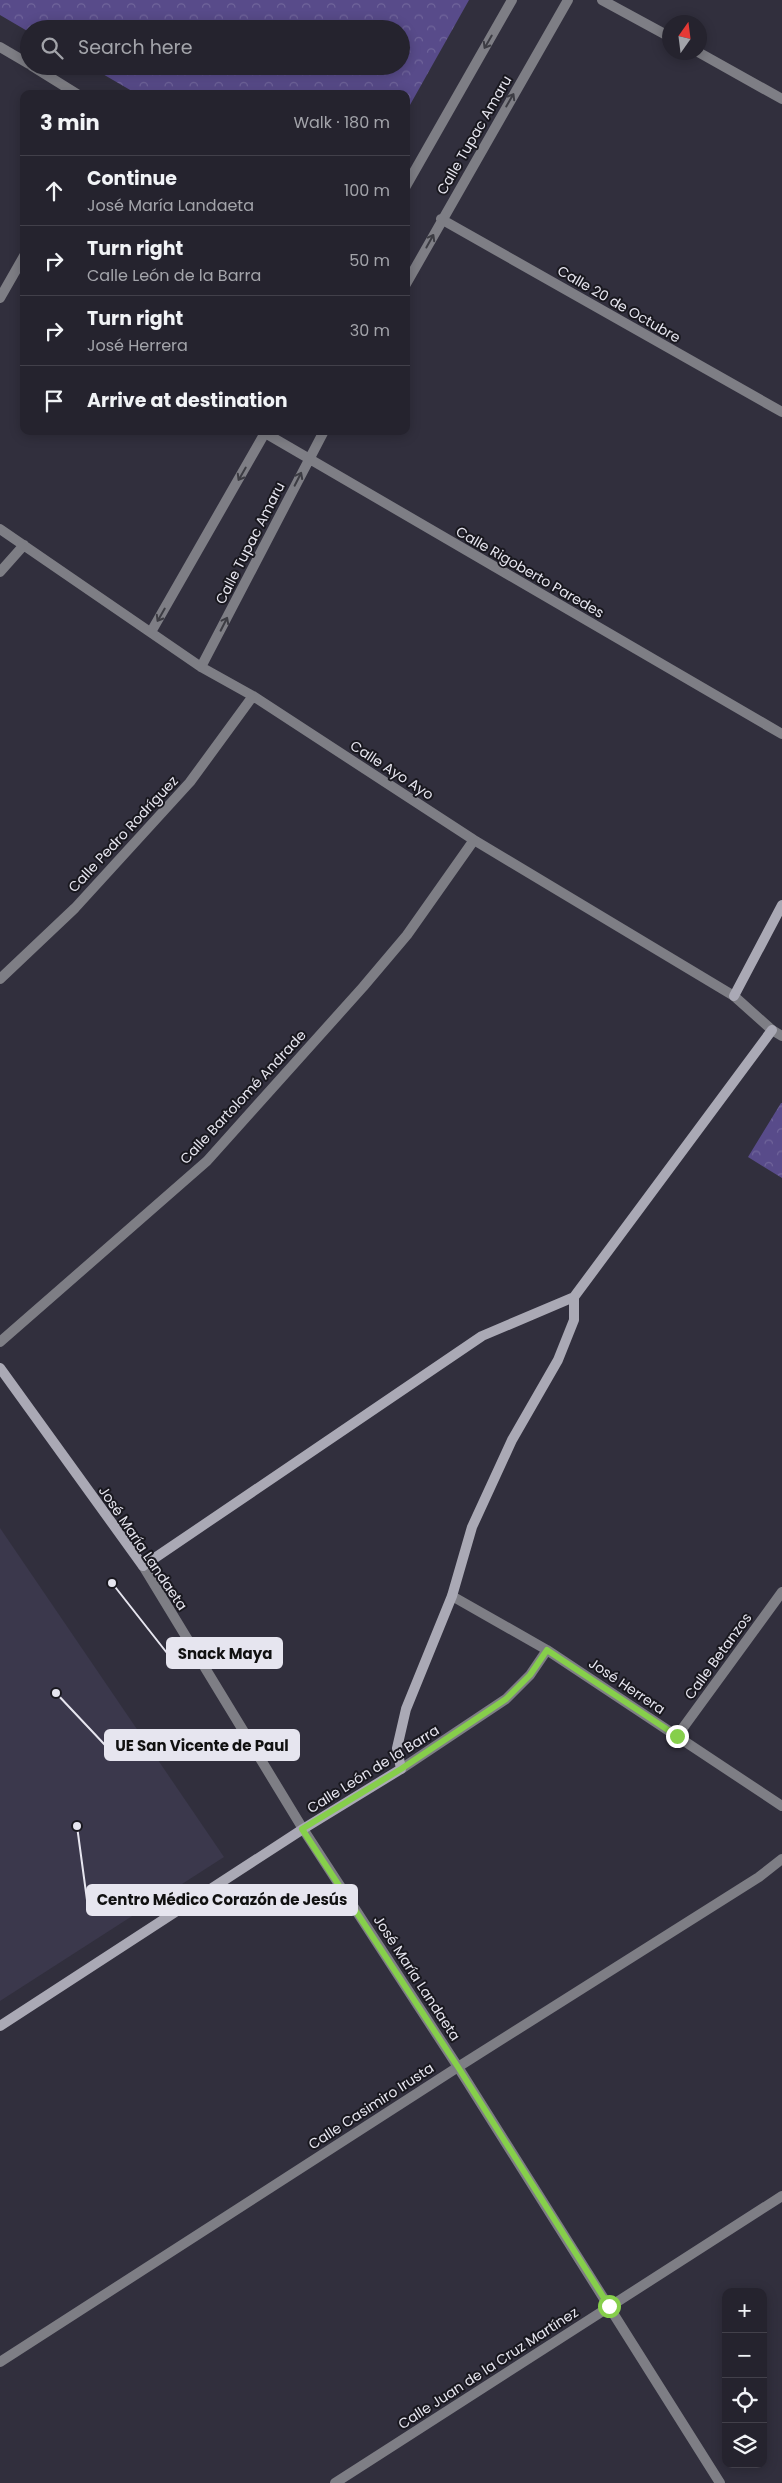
<!DOCTYPE html>
<html lang="en">
<head>
<meta charset="utf-8">
<style>
	body { margin:0; font-family:Poppins,sans-serif; background:#312f3a; color:#f1f3f6 }
	.controls { position:absolute; right:15px; bottom:15px; display:grid; overflow:hidden; border-radius:10px; box-shadow:0 2px 12px #0003 }
	.controls button { width:45px; height:45px; display:grid; place-items:center; padding:0; border:0; border-bottom:1px solid #42404a; background:#25232e; color:#f1f3f6; font:25px sans-serif }
	.compass { position:absolute; left:662px; top:15px; width:45px; height:45px; border-radius:50%; background:#25232e; box-shadow:0 2px 12px #0003; rotate:14deg }
	.stop { position:absolute; width:15px; height:15px; margin:-11px; border:4px solid #86cf4b; border-radius:50%; background:#fff }
	.stop.end { background:#86cf4b; border-color:#fff; box-shadow:0 1px 5px #0008 }
	.list { margin:0; padding:0; list-style:none }
	h2 { display:flex; justify-content:space-between; align-items:center; height:65px; margin:0; padding:0 20px; font-size:21px }
	h2 small { font-size:16px; font-weight:400; color:#a3a4aa }
	.list li { display:grid; grid-template-columns:32px 1fr auto; gap:15px; align-items:center; box-sizing:border-box; height:70px; padding:0 20px; border-top:1px solid #42404a }
	.list b { display:block; font-size:19px; white-space:nowrap }
	.list p { margin:0; font-size:16px; white-space:nowrap; color:#a3a4aa }
	.list em { font-size:16px; font-style:normal; color:#a3a4aa }
	.icon { flex:none; width:28px; height:28px; fill:none; stroke:currentColor; stroke-width:2; stroke-linecap:round; stroke-linejoin:round }
	.map { position:relative; flex:none; width:782px; height:2483px; overflow:hidden }
	.search { position:absolute; background:#25232e; box-shadow:0 2px 12px #0003; left:20px; top:20px; width:390px; height:55px; display:flex; align-items:center; gap:12px; box-sizing:border-box; padding:0 18px; border-radius:28px; color:#a3a4aa; font-size:19px }
	.panel { position:absolute; background:#25232e; box-shadow:0 2px 12px #0003; left:20px; top:90px; width:390px; height:345px; border-radius:10px }
	.map>svg:first-child { display:block }
	.built { fill:#3b384c }
	.forest { fill:url(#forest-crowns) }
	.lines { fill:none; stroke-linecap:round; stroke-linejoin:round }
	.street { stroke:#7e7e85; stroke-width:10 }
	.secondary { stroke:#aaa9b5; stroke-width:10 }
	.oneway { stroke:#3c3c43 }
	.route { stroke:#86cf4b; stroke-width:6 }
	.labels { text-anchor:middle; dominant-baseline:central; stroke-width:4; stroke-linejoin:round; paint-order:stroke }
	.street-label { font-size:14px; fill:#e6e5ef; stroke:#19181f }
	.leader { fill:none; stroke:#e6e5ef; stroke-width:2 }
	.callout-dot { fill:#e6e5ef; stroke:#19181f; stroke-width:2 }
	.callout { fill:#e6e5ef; stroke:#e6e5ef; stroke-width:2 }
	.callout-label { font-size:15px; text-anchor:middle; font-weight:bold; fill:#111 }
</style>
</head>
<body>
<div class="map">
<svg width="782" height="2483" viewBox="0 0 782 2483">
	<defs>
		<pattern id="forest-crowns" width="20" height="18" patternUnits="userSpaceOnUse" patternTransform="scale(1.25)"><rect width="20" height="18" fill="#584b8a"/><path d="M2 6a3 3 0 1 1 6 0M12 15a3 3 0 1 1 6 0" fill="none" stroke="#70659b"/></pattern>
	</defs>
	<rect width="100%" height="100%" fill="#312f3d"/>
	<path class="built" d="M0,1528L224,1857L0,2001Z"/>
	<path class="forest" d="M0,0H469L406,112V94H137L89,66H401V29H29V32L0,15Z
		M781,1103H782V1178L748,1157Z"/>
	<g class="lines">
		<path class="street" d="M602,0L670,37
			M0,47L29,64
			M698,52L782,99
			M32,66L77,94
			M406,186L512,0
			M441,219L782,412
			M406,284L568,0
			M0,298L24,256
			M265,433L782,734
			M0,529L201,667L253,696L474,840L734,996L772,1030L782,1036
			M0,572L24,545
			M151,632L266,431
			M201,667L324,431
			M0,979L75,908L190,782L253,696
			M0,1342L207,1161L363,987L407,935L474,840
			M143,1566L303,1829L458,2067L720,2483
			M452,1596L547,1650L782,1806
			M677,1736L782,1592
			M401,1769L506,1699L530,1675L547,1650
			M0,2362L458,2067L759,1877L782,1859
			M335,2483L782,2196"/>
		<path class="secondary" d="M734,996L782,905
			M0,1368L143,1566L482,1336L574,1297L772,1030
			M0,2026L303,1829L401,1769L397,1748L406,1709L452,1596L472,1527L512,1440L558,1360L574,1320V1297"/>
	</g>
	<defs><path id="oneway-shaft" d="M-6 0H5M1.5-3L5.5 0L1.5 3" fill="none" stroke-width="1.6" stroke-linecap="round" stroke-linejoin="round" transform="scale(1.25)"/></defs>
	<g class="oneway">
		<use href="#oneway-shaft" transform="translate(488 42) rotate(120)"/>
		<use href="#oneway-shaft" transform="translate(510 100) rotate(-60)"/>
		<use href="#oneway-shaft" transform="translate(430 241) rotate(-61)"/>
		<use href="#oneway-shaft" transform="translate(242 474) rotate(120)"/>
		<use href="#oneway-shaft" transform="translate(298 479) rotate(-63)"/>
		<use href="#oneway-shaft" transform="translate(161 615) rotate(120)"/>
		<use href="#oneway-shaft" transform="translate(224 624) rotate(-63)"/>
	</g>
	<g class="lines">
		<path class="route" d="M609,2306L458,2067L302,1829L401,1769L506,1699L530,1675L547,1650L677,1736"/>
	</g>
	<g class="labels">
		<g class="street-label">
			<text transform="translate(474 135) rotate(-60)">Calle Tupac Amaru</text>
			<text transform="translate(619 304) rotate(30)">Calle 20 de Octubre</text>
			<text transform="translate(250 543) rotate(-63)">Calle Tupac Amaru</text>
			<text transform="translate(530 572) rotate(30)">Calle Rigoberto Paredes</text>
			<text transform="translate(392 770) rotate(33)">Calle Ayo Ayo</text>
			<text transform="translate(123 834) rotate(-47)">Calle Pedro Rodríguez</text>
			<text transform="translate(243 1097) rotate(-47)">Calle Bartolomé Andrade</text>
			<text transform="translate(143 1548) rotate(56)">José María Landaeta</text>
			<text transform="translate(718 1656) rotate(-54)">Calle Betanzos</text>
			<text transform="translate(627 1686) rotate(34)">José Herrera</text>
			<text transform="translate(373 1769) rotate(-32)">Calle León de la Barra</text>
			<text transform="translate(417 1978) rotate(57)">José María Landaeta</text>
			<text transform="translate(371 2106) rotate(-33)">Calle Casimiro Irusta</text>
			<text transform="translate(488 2368) rotate(-33)">Calle Juan de la Cruz Martínez</text>
		</g>
	</g>
	<path class="leader" d="M112 1583L167 1653M56 1693L105 1745M77 1826L87 1900"/>
	<g class="callout-dot">
		<circle cx="112" cy="1583" r="5"/>
		<circle cx="56" cy="1693" r="5"/>
		<circle cx="77" cy="1826" r="5"/>
	</g>
	<g class="callout">
		<rect x="167" y="1638" width="115" height="30" rx="5"/>
		<rect x="105" y="1730" width="194" height="30" rx="5"/>
		<rect x="87" y="1885" width="270" height="30" rx="5"/>
	</g>
	<g class="callout-label">
		<text x="225" y="1659">Snack Maya</text>
		<text x="202" y="1751">UE San Vicente de Paul</text>
		<text x="222" y="1905">Centro Médico Corazón de Jesús</text>
	</g>
</svg>
<div class="controls">
<button>+</button>
<button>−</button>
<button><svg class="icon" aria-label="locate" viewBox="0 0 24 24"><circle cx="12" cy="12" r="6"/><path d="M12 2v4M12 18v4M2 12h4M18 12h4"/></svg></button>
<button><svg class="icon" aria-label="layers" viewBox="0 0 24 24"><path d="M12 4l9 5-9 5-9-5zM3 14l9 5 9-5"/></svg></button>
</div>
<svg class="compass" viewBox="-18 -18 36 36"><path d="M0-13l5 13h-10z" fill="#e53935"/><path d="M0 13l5-13h-10z" fill="#a3a4aa"/></svg>
<div class="stop" style="left:609px;top:2306px"></div>
<div class="stop end" style="left:677px;top:1736px"></div>
<div class="search"><svg class="icon" aria-label="search" viewBox="0 0 24 24"><circle cx="10" cy="10" r="6"/><path d="M15 15l6 6"/></svg>Search here</div>
<section class="panel">
<h2>3 min<small>Walk · 180 m</small></h2>
<ul class="list">
<li><svg class="icon" aria-label="ahead" viewBox="0 0 24 24"><path d="M12 20V5M6 11l6-6 6 6"/></svg><div><b>Continue</b><p>José María Landaeta</p></div><em>100 m</em></li>
<li><svg class="icon" aria-label="right" viewBox="0 0 24 24"><path d="M7 20v-9h11M14 6l5 5-5 5"/></svg><div><b>Turn right</b><p>Calle León de la Barra</p></div><em>50 m</em></li>
<li><svg class="icon" aria-label="right" viewBox="0 0 24 24"><path d="M7 20v-9h11M14 6l5 5-5 5"/></svg><div><b>Turn right</b><p>José Herrera</p></div><em>30 m</em></li>
<li><svg class="icon" aria-label="arrive" viewBox="0 0 24 24"><path d="M6 21V4h12l-3 4 3 4H6"/></svg><div><b>Arrive at destination</b></div></li>
</ul>
</section>
</div>
</body>
</html>
